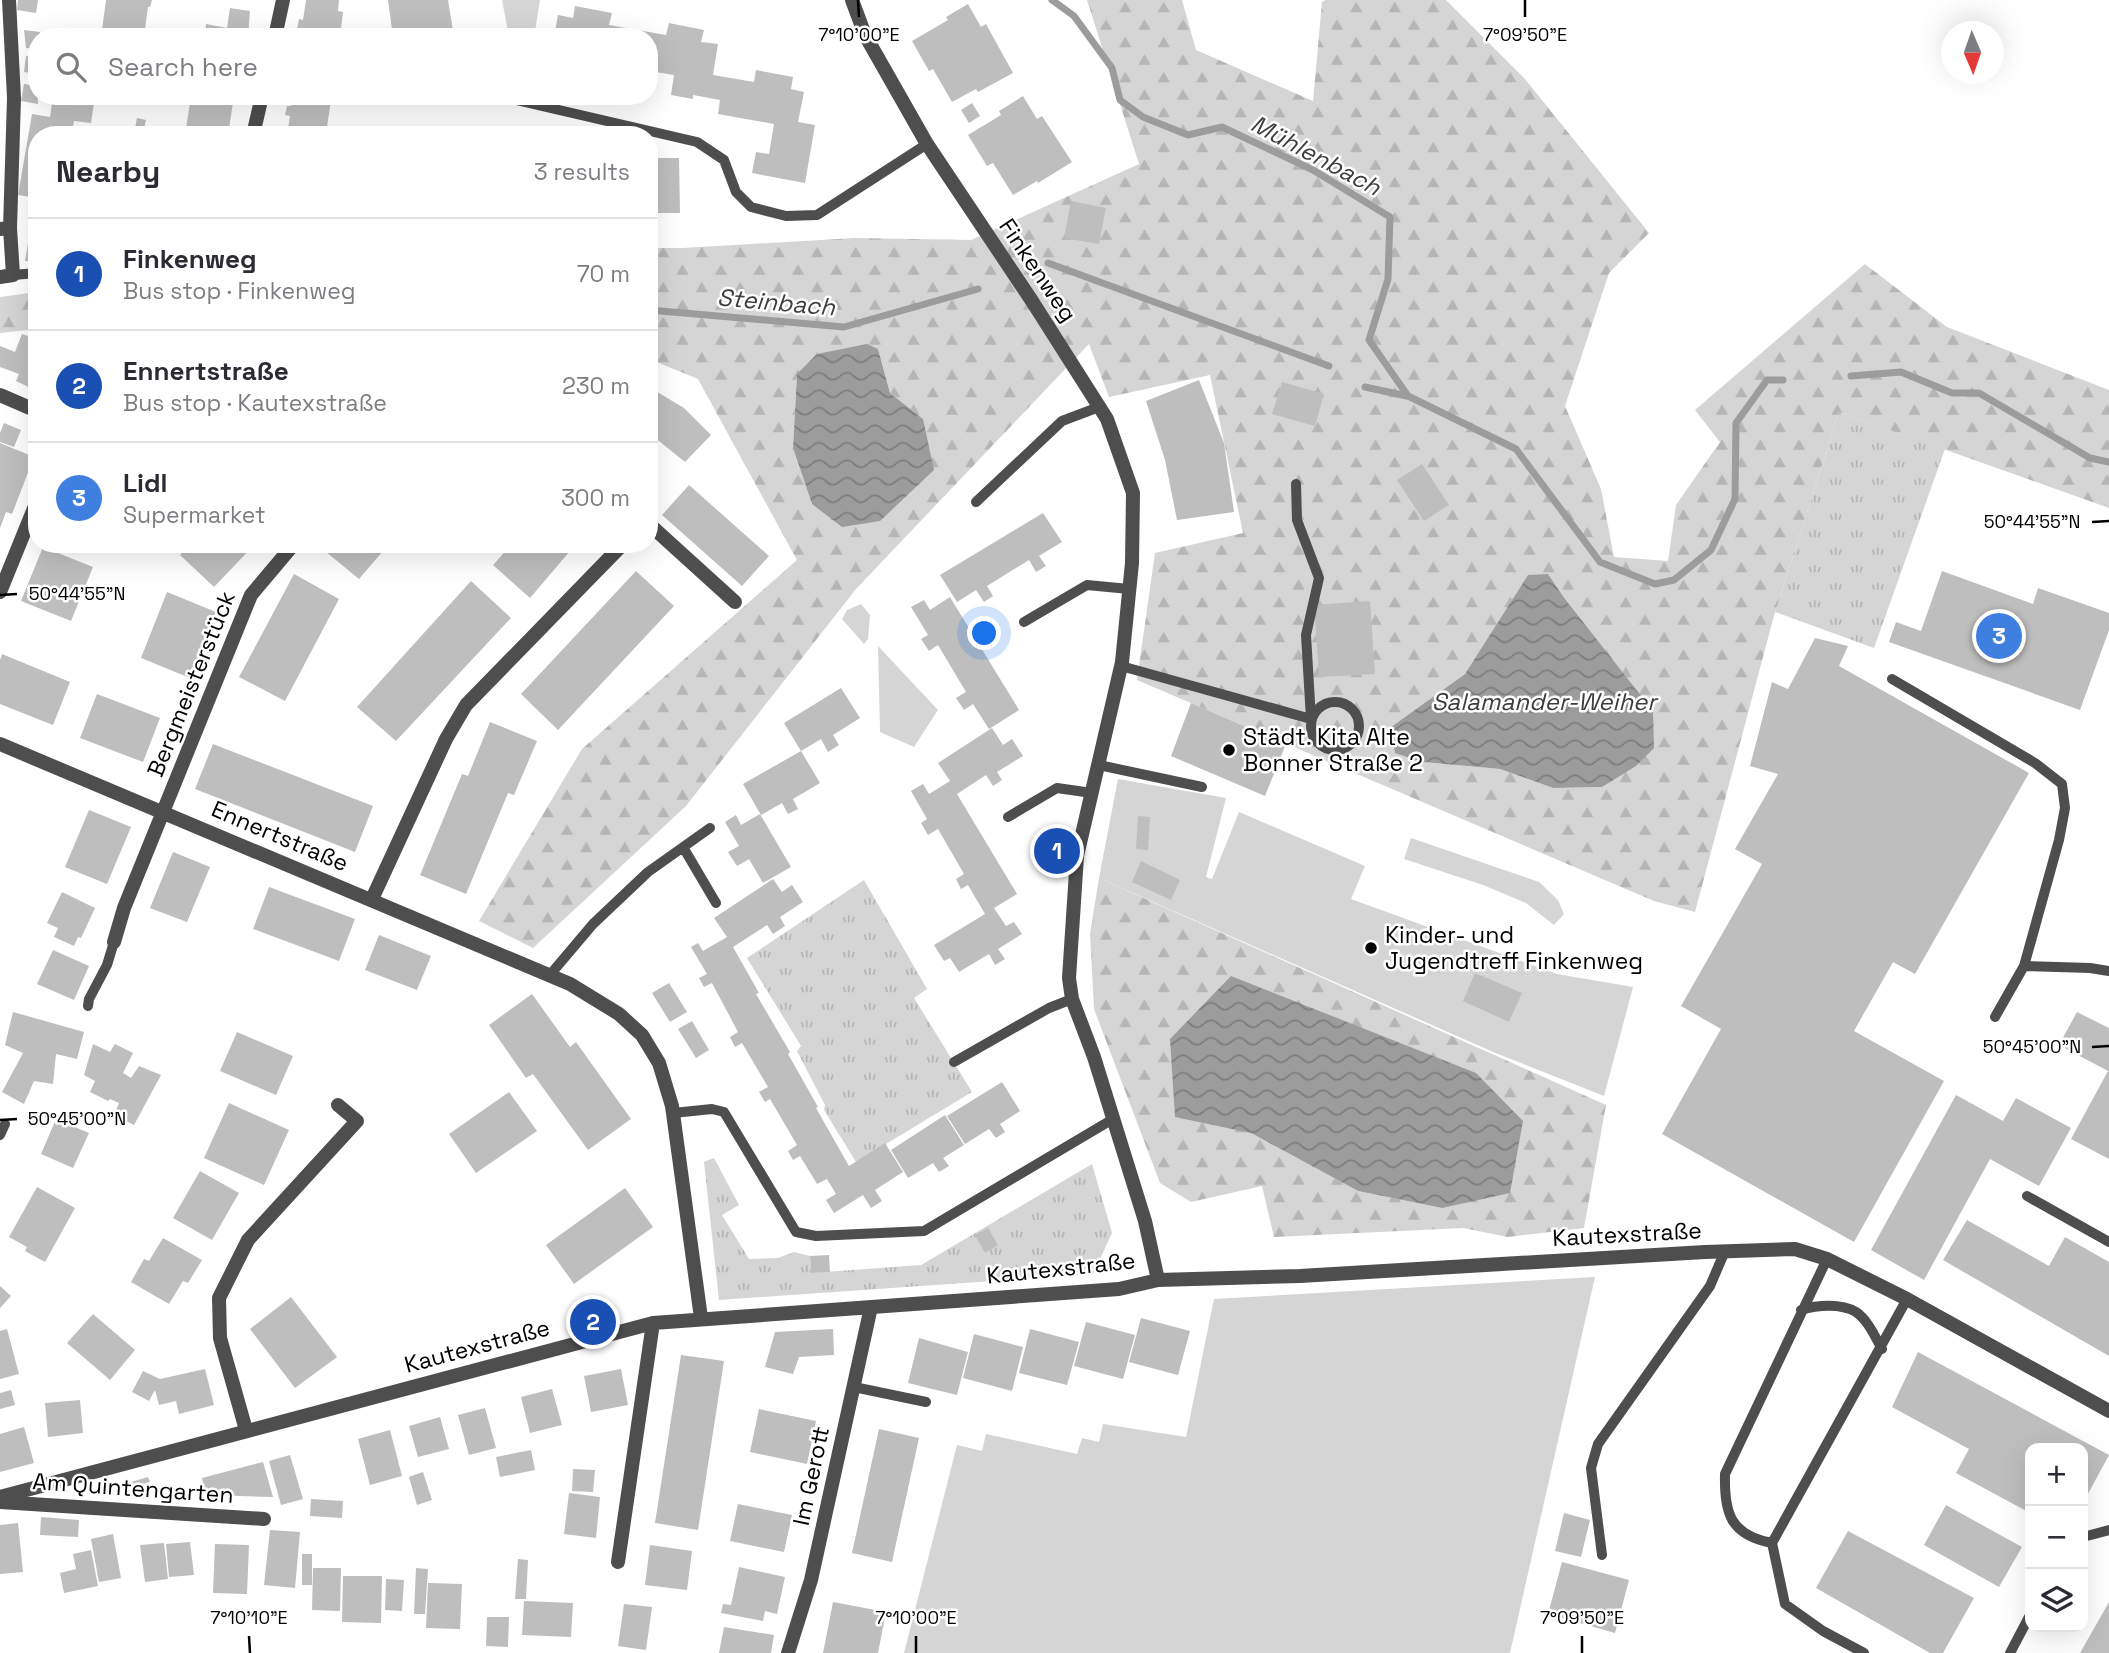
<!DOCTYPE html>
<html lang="en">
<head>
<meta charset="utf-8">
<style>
	body { margin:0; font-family:"Space Grotesk",sans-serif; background:#f7f7f7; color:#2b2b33 }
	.controls { position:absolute; right:21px; bottom:21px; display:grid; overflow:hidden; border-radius:14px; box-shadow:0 7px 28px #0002 }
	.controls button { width:63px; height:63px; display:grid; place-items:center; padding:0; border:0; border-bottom:2px solid #e1e1e2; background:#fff; color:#2b2b33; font:35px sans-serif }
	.compass { position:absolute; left:1941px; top:21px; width:63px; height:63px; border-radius:50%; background:#fff; box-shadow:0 7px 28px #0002; rotate:178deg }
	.you { position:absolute; left:985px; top:634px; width:24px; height:24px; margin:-18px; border:5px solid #fff; border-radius:50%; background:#1a73e8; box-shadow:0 0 0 10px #1a73e833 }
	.badge { display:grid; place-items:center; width:46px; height:46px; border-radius:50%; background:#7c3aed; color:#fff; font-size:23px; font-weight:700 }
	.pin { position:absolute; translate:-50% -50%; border:4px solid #fff; box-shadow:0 2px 7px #0006 }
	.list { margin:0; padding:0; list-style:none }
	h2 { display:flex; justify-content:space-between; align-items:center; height:91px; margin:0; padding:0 28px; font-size:30px }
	h2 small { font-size:23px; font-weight:400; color:#7c7c81 }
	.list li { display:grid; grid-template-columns:46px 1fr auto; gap:21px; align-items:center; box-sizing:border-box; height:112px; padding:0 28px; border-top:2px solid #e1e1e2 }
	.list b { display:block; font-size:26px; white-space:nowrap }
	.list p { margin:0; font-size:23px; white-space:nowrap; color:#7c7c81 }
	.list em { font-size:23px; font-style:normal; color:#7c7c81 }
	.icon { flex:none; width:38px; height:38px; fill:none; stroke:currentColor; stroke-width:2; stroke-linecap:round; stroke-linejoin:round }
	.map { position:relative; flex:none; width:2109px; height:1653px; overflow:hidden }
	.search { position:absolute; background:#fff; box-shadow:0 7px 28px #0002; left:28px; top:28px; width:630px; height:77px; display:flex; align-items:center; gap:18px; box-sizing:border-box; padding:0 24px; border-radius:28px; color:#7c7c81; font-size:26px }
	.panel { position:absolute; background:#fff; box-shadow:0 7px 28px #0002; left:28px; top:126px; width:630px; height:427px; border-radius:28px }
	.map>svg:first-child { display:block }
	.grass { fill:url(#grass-tufts) }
	.forest { fill:url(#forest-firs); fill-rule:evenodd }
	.green { fill:#d5d5d5 }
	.water { fill:url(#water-waves) }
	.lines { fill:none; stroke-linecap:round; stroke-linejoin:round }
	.stream { stroke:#9c9c9c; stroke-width:7 }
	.building { fill:#bebebe }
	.lane { stroke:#4e4e4e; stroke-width:10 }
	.street { stroke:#4e4e4e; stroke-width:14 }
	.ticks { fill:none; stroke:#000; stroke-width:2.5 }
	.poi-dot { fill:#000; stroke:#fff; stroke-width:2.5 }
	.labels { text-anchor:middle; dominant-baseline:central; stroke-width:5; stroke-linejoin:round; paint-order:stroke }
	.street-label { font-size:23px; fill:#000; stroke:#fff }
	.poi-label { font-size:23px; fill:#000; stroke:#fff; text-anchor:start }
	.water-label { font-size:24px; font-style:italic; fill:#3d3d3d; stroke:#fff }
	.ticks-label { font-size:18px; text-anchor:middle; fill:#000; stroke:#fff; stroke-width:5; stroke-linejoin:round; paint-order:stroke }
</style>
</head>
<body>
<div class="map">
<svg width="2109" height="1653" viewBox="0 0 2109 1653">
	<defs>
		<pattern id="grass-tufts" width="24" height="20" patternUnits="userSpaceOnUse" patternTransform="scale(1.75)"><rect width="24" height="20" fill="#d5d5d5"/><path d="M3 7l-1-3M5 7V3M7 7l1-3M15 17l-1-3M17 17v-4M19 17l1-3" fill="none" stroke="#b5b5b5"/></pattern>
		<pattern id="forest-firs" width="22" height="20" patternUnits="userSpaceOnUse" patternTransform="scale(1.75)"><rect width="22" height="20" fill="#d5d5d5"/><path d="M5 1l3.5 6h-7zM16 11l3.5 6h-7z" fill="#b5b5b5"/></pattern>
		<pattern id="water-waves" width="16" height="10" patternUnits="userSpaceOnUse" patternTransform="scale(1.75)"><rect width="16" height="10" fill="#9c9c9c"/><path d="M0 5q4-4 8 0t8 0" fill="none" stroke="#7d7d7d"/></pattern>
	</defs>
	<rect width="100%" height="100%" fill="#fff"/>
	<path class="grass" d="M1839,412L1945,449L1874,648L1775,612Z
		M864,880L927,989L914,998L972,1092L856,1162L824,1110L825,1105L797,1051L801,1046L747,958Z
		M714,1158L739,1205L722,1215L749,1259L778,1258L794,1252L810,1256L811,1273L921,1265L1092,1164L1112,1233L1093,1274L719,1300L704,1162Z"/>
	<path class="forest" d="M1087,0H1182L1196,50L1313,101L1322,2L1326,0H1446L1525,79L1649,233L1609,273L1565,406L1601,489L1614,557L1668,561L1676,505L1720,442L1695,410L1865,264L1947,327L2109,390V508L1839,412L1775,612L1695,912L1654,901L1137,680L1155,553L1243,533L1210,375L1109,397L1089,344L856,589L686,806L533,948L479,921L582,749L797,560L698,379L649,359V248H683L854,238L971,240L1139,164ZM878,349L890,393L923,419L812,504L793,448L797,374ZM1548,574L1565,599L1602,787L1553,788L1500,769L1423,762L1391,727L1465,674Z
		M37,292V329L0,333V297Z
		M1099,878L1606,1105L1584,1228L1508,1237L1463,1228L1274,1237L1262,1186L1191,1202L1160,1183L1094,1009L1090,934ZM1251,1133L1442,1208L1358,1191Z"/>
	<path class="green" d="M502,0H540L534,37H509Z
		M861,604L870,615L868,639L864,644L842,619L847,610Z
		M878,646L938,710L914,747L880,732Z
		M1118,779L1226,798L1206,877L1212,879L1239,812L1365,866L1351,899L1557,974L1633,987L1604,1096L1493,1052L1099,878Z
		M1411,838L1539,882L1558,900L1564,914L1554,925L1526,903L1483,885L1404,859Z
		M1595,1277L1510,1653H904L957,1445L982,1451L986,1434L1077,1454L1082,1438L1099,1442L1103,1424L1186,1437L1214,1299Z"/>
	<path class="water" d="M867,344L878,349L890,393L923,419L934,470L880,521L842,527L812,504L793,448L797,374L817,354Z
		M1548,574L1565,599L1653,711L1654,748L1636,766L1602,787L1553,788L1500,769L1423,762L1395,753L1391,727L1465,674L1528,575Z
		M1231,976L1476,1073L1523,1121L1510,1193L1442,1208L1358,1191L1251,1133L1175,1117L1170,1039Z"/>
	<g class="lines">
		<path class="stream" d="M1052,0L1074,16L1112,68L1120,100L1143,117L1188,135L1222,127L1313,170L1390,217L1388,279L1369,340L1408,396L1516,449L1600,562L1655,584L1674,580L1711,550L1735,499L1736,423L1767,380H1783
			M1048,263L1329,366
			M649,310L844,327L978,289
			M1851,376L1901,372L1952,393H1979L2090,458L2109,462
			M1365,387L1407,396"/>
	</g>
	<path class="building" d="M18,0H38L36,13L17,10Z
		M106,0H152L150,7H148L144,37H101Z
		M306,0H339L338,11L343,12L340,37H301L302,30L297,29L299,19L303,20Z
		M388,0H448L454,37H393Z
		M968,4L981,27L986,24L1013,73L978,92L976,89L952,102L933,69L929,71L912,41L948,20L946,17Z
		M575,6L612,13L609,25L666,35L669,23L704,30L701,42L718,44L713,75L754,82L756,70L793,77L791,89L804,92L798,122L815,125L805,183L752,173L756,152L769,154L774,124L718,114L720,100L693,95V99L671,95L674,75L649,71V37H554L558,15L573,18Z
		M230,8L250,11L248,37H205L206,24L227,28Z
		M24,30L40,32L41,37H37V49L26,48Z
		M26,56L37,57V74L24,72Z
		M24,84L37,86L38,104L21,101Z
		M53,96H95L91,123L74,121L72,135H37V198L18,195L32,114L50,117Z
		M191,96H234L228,135H185Z
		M292,96H325L324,99L331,100L326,134L287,135L290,116L285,115L287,106H291Z
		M1023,96L1037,119L1042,116L1072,162L1038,183L1037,181L1013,195L993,163L987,166L968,135L1001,115L999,111Z
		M972,103L980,116L969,123L961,110Z
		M137,118L146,120L144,129L135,128Z
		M133,129L147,131V135H132Z
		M649,158H679L680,213H649Z
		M1071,201L1106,208L1099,244L1064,238Z
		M32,219L37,220V262L25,261Z
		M22,334L37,339V391L16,381L19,374L0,367V346L15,352Z
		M1199,380L1224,443L1234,512L1177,520L1165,460L1146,401Z
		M1282,382L1324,394L1315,426L1272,414Z
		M649,387L684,408L711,435L685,462L649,433Z
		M4,423L21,430L14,447L0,442V433Z
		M0,443L34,457L12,514L6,512L0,528Z
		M1422,464L1449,505L1424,521L1397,480Z
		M689,485L769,556L742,586L662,515Z
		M1043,513L1062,542L1039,556L1046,566L1036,572L1029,560L987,586L993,596L984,602L976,590L957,602L940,575Z
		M190,544H255L214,587L180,555Z
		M322,544H389L359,579L320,547Z
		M512,544H576L530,598L493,565Z
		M43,547L93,567L71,621L21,601Z
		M636,571L674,606L558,730L521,694Z
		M1942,571L2033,604L2038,588L2109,613V630L2080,710L1889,642L1896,622L1921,631Z
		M294,574L339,599L285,701L239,677Z
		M471,581L511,618L396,741L357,707Z
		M167,592L216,612L190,678L141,658Z
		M950,597L1019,710L989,729L973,704L964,710L956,698L966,692L938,645L929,651L921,639L928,635L911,607L924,600L930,610Z
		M1370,601L1375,674L1319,677L1314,605Z
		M1815,638L1848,646L1839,666L2029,773L1915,974L1893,962L1854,1031L1944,1081L1854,1242L1662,1134L1721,1029L1681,1006L1762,864L1735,849L1778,774L1750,766L1772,682L1788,689Z
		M2,654L70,682L53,725L0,704V660Z
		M841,688L860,718L833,735L839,745L828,752L821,739L801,751L784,723Z
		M97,694L160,718L143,762L80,738Z
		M1191,703L1286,744L1265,796L1171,756Z
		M490,722L537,741L514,795L508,793L466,894L420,875L462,774L468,776Z
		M992,728L1003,745L1012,739L1023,756L997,772L1002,780L993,786L986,775L957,794L1017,894L994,908L1006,926L1014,922L1022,934L998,949L1005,959L995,965L989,954L959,972L950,958L944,961L934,945L985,914L968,885L961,889L956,879L964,874L938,829L928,835L921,823L927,819L911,791L923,784L929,794L950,781L938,763Z
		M213,744L373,806L355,852L195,789Z
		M801,751L820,783L793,799L798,809L788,814L782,803L761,815L743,784Z
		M89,810L131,827L107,884L65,867Z
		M760,814L791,867L763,883L749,859L737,866L728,852L739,846L725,822L736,815L741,825Z
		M1138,816L1150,817L1148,850L1136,849Z
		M173,852L210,867L187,922L150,908Z
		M1141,861L1180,880L1171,900L1132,882Z
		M773,879L782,892L792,885L803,902L780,917L785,926L773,934L767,925L733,947L759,993L756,994L790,1052L788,1054L818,1107L816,1108L849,1166L885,1143L903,1172L875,1190L882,1201L871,1208L863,1195L834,1213L826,1200L836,1194L827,1179L817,1184L800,1156L793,1160L788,1151L797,1145L770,1099L765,1102L759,1092L768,1087L742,1043L735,1047L730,1037L738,1032L712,983L704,987L699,978L707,974L691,947L698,943L703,951L727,937L714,918Z
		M269,887L355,919L339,961L253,929Z
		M62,892L95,908L81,938L78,937L74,946L54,937L58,928L47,923Z
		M379,935L431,956L417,990L365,970Z
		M53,950L89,966L74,1000L37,984Z
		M1475,973L1522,993L1509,1022L1463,1001Z
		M669,983L687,1012L670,1022L652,993Z
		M532,994L570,1047L576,1042L631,1119L588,1150L533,1074L526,1078L489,1025Z
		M13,1012L84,1032L77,1059L56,1054L53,1084L34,1081L24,1104L2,1092L23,1053L5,1045Z
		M2077,1012L2109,1028V1159L2071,1139L2108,1071L2059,1045Z
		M692,1021L709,1050L696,1058L678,1029Z
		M237,1032L293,1056L276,1095L220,1071Z
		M93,1044L110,1052L115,1044L133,1053L123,1073L131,1078L139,1066L161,1075L134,1125L114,1115L119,1103L110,1099L108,1101L90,1092L95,1081L84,1075Z
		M1002,1082L1020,1111L1000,1124L1005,1132L996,1138L989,1129L965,1144L947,1116Z
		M509,1092L537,1131L476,1173L449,1134Z
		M1956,1095L2003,1121L2016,1098L2071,1128L2039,1186L1990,1159L1924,1280L1871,1250Z
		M229,1103L289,1130L264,1185L204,1158Z
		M945,1115L964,1145L943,1158L949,1166L939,1172L933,1163L908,1178L891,1150Z
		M56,1119L89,1133L73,1168L41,1154Z
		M200,1171L239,1193L212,1240L173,1218Z
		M37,1187L75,1208L45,1262L25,1251L27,1247L9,1237Z
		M625,1188L653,1227L574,1284L546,1245Z
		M1967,1220L2049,1266L2065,1237L2109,1262V1356L1943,1260Z
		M988,1228L998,1245L985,1253L975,1235Z
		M163,1238L202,1260L188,1283L183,1281L169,1304L131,1282L144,1259L149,1261Z
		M829,1255L830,1272L811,1273L810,1256Z
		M0,1286L11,1296L0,1308Z
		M291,1297L337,1357L295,1388L250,1329Z
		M594,1309L596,1315L582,1319L581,1313Z
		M93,1314L135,1350L110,1380L67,1343Z
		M1141,1318L1190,1331L1178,1375L1129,1362Z
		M1086,1322L1135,1335L1123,1379L1074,1366Z
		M7,1329L19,1374L0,1379V1331Z
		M833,1329L834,1355L799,1357L793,1374L765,1367L775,1332Z
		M1030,1329L1079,1342L1067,1385L1019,1373Z
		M974,1334L1023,1347L1012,1391L963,1378Z
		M919,1338L968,1352L957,1395L908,1383Z
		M1918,1352L2109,1455L2083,1503V1448H2030V1513L1956,1473L1969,1449L1892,1407Z
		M681,1355L724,1361L698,1530L655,1523Z
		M205,1369L214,1405L179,1414L176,1401L159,1405L155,1390L149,1401L132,1392L143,1371L160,1379Z
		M621,1369L628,1405L591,1412L584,1376Z
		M552,1389L562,1425L530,1433L521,1397Z
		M11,1390L15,1405L0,1409V1393Z
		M80,1400L83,1433L48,1437L45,1403Z
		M485,1408L496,1448L469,1455L458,1415Z
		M759,1409L816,1421L807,1464L750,1452Z
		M440,1417L449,1449L418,1457L409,1426Z
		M24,1427L34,1463L0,1472V1434Z
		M879,1429L919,1438L892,1562L852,1553Z
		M390,1430L402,1476L370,1485L358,1439Z
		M531,1450L535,1470L500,1477L496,1457Z
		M290,1455L303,1499L281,1505L269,1461Z
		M263,1462L273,1497L206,1495L202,1478Z
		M573,1469L595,1470L593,1492L572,1491Z
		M423,1472L432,1500L417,1505L409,1477Z
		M148,1477L150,1482L133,1486L131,1482Z
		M569,1493L600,1497L596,1538L564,1534Z
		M311,1499L343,1501L342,1518L310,1516Z
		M738,1504L792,1515L784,1552L730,1541Z
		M1946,1505L2022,1547L1999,1587L1924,1545Z
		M1564,1513L1590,1520L1581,1557L1555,1551Z
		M41,1517L79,1520L78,1537L40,1535Z
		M18,1523L23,1572L0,1574V1525Z
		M270,1530L300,1532L295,1588L264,1585Z
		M1848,1531L1974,1598L1943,1653H1930L1816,1588Z
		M113,1534L121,1578L99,1582L91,1539Z
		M190,1542L194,1575L169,1577L166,1544Z
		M164,1543L168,1579L145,1582L140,1545Z
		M215,1544L249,1545L247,1594L213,1593Z
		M650,1545L692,1551L687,1590L645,1585Z
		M91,1550L98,1586L64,1593L60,1573L76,1569L73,1554Z
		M302,1554H312V1585H302Z
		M518,1559L528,1560L526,1599H515Z
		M1562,1562L1629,1580L1615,1633L1548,1614Z
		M739,1567L785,1577L777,1614L765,1611L763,1621L721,1613L723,1604L731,1605Z
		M313,1568H341L340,1611L312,1610Z
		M416,1568L428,1569L425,1614H414Z
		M343,1576H382L381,1623L342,1622Z
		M386,1579L404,1580L402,1611L385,1610Z
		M428,1583L462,1584L460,1629L426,1628Z
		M524,1601L573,1603L571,1637L522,1635Z
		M833,1602L886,1612L878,1653H823Z
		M2109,1602V1653H2080Z
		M624,1604L652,1607L646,1650L618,1646Z
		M487,1617H509L508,1647L486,1646Z
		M724,1627L774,1635L771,1653H719Z"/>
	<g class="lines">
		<path class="lane" d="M516,100L697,142L724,160L736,192L751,207L786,216L817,215L927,144
			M13,275L37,273
			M976,502L1062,421L1099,407
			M1024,622L1087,585L1129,589
			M1121,666L1311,719L1306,635L1319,578L1297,520L1296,484
			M1892,679L2035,763L2062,784L2065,808L2059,840L2024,966
			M1311 726a24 24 0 1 1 48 0a24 24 0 1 1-48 0Z
			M1099,765L1202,787
			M1008,817L1057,788L1092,793
			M683,847L716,903
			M549,976L593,924L648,872L710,828
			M88,1006L89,999L107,965L114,942
			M1995,1017L2024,966L2090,968L2109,971
			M954,1062L1049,1008L1072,999
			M673,1113L712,1109L724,1112L796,1232L816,1236L924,1231L1113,1119
			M0,1135L5,1124
			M2027,1196L2109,1242
			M1801,1310C1817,1305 1841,1303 1856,1312C1868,1320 1875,1337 1882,1349
			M854,1387L926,1402
			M2083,1537L2109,1530
			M1772,1543C1730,1535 1724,1513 1725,1474L1827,1259
			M1602,1555L1591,1468L1598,1444L1710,1286L1725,1251
			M1864,1653L1823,1631L1785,1604L1772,1543L1907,1299
			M2010,1653L2030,1615"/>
		<path class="street" d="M9,0L14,98L10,228
			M852,0L865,35L927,144L1032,301L1107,419L1133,493L1132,563L1122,662L1077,856L1069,978L1072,999L1094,1057L1145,1221L1158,1280
			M275,37L283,0
			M253,135L262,96
			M0,229L10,228L13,275L0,277
			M0,395L37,411
			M649,524L735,602
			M0,592L37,501
			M0,744L570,984L619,1014L642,1035L659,1063L672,1106L701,1318
			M372,899L446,739L466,705L623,544
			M114,942L124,908L251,595L294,544
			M246,1430L220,1338L219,1298L248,1240L357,1121L338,1105
			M0,1497L653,1323L1119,1289L1158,1280L1300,1276L1705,1252L1795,1249L1827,1259L1907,1299L2109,1411
			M0,1502L264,1519
			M618,1562L653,1323
			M788,1653L811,1580L871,1307"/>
	</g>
	<path class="ticks" d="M858,0L859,17M1525,0V17M2092,522L2109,521M0,595L17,594M2092,1047L2109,1046M0,1120L17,1119M249,1636L250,1653M916,1636V1653M1582,1636V1653"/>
	<g class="poi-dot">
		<circle cx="1229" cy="750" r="7"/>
		<circle cx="1371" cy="948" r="7"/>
	</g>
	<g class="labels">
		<g class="street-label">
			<text transform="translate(1038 270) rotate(56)">Finkenweg</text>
			<text transform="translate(191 684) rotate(-68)">Bergmeisterstück</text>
			<text transform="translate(280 836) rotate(23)">Ennertstraße</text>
			<text transform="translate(1627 1234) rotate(-3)">Kautexstraße</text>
			<text transform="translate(1061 1268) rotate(-6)">Kautexstraße</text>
			<text transform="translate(477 1346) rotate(-15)">Kautexstraße</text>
			<text transform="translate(811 1476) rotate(-78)">Im Gerott</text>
			<text transform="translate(133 1488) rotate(4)">Am Quintengarten</text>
		</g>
		<g class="poi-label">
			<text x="1243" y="737">Städt. Kita Alte<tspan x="1243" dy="26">Bonner Straße 2</tspan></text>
			<text x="1385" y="935">Kinder- und<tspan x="1385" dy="26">Jugendtreff Finkenweg</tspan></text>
		</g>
		<g class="water-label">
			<text transform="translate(1316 155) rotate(28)">Mühlenbach</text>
			<text transform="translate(776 302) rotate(5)">Steinbach</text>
			<text x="1544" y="701">Salamander-Weiher</text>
		</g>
	</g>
	<g class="ticks-label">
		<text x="859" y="41">7°10'00"E</text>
		<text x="1525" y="41">7°09'50"E</text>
		<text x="2032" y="528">50°44'55"N</text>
		<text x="77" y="600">50°44'55"N</text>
		<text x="2032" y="1053">50°45'00"N</text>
		<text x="77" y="1125">50°45'00"N</text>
		<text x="249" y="1624">7°10'10"E</text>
		<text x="916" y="1624">7°10'00"E</text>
		<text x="1582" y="1624">7°09'50"E</text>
	</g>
</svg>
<div class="controls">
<button>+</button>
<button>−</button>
<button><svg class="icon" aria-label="layers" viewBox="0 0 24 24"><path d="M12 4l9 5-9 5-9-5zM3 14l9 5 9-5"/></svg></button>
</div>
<svg class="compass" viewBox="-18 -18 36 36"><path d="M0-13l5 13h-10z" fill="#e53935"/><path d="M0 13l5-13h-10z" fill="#7c7c81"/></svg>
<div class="you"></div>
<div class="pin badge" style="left:1057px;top:851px;background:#1a4fb4">1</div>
<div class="pin badge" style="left:593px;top:1322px;background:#1a4fb4">2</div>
<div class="pin badge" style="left:1999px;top:636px;background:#3f7fe0">3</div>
<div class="search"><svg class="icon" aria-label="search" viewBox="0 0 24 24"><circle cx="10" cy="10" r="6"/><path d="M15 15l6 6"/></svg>Search here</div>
<section class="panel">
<h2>Nearby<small>3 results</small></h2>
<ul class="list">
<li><span class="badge" style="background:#1a4fb4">1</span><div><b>Finkenweg</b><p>Bus stop · Finkenweg</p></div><em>70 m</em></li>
<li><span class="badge" style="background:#1a4fb4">2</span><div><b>Ennertstraße</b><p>Bus stop · Kautexstraße</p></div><em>230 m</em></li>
<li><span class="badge" style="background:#3f7fe0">3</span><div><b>Lidl</b><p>Supermarket</p></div><em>300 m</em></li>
</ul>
</section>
</div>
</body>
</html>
